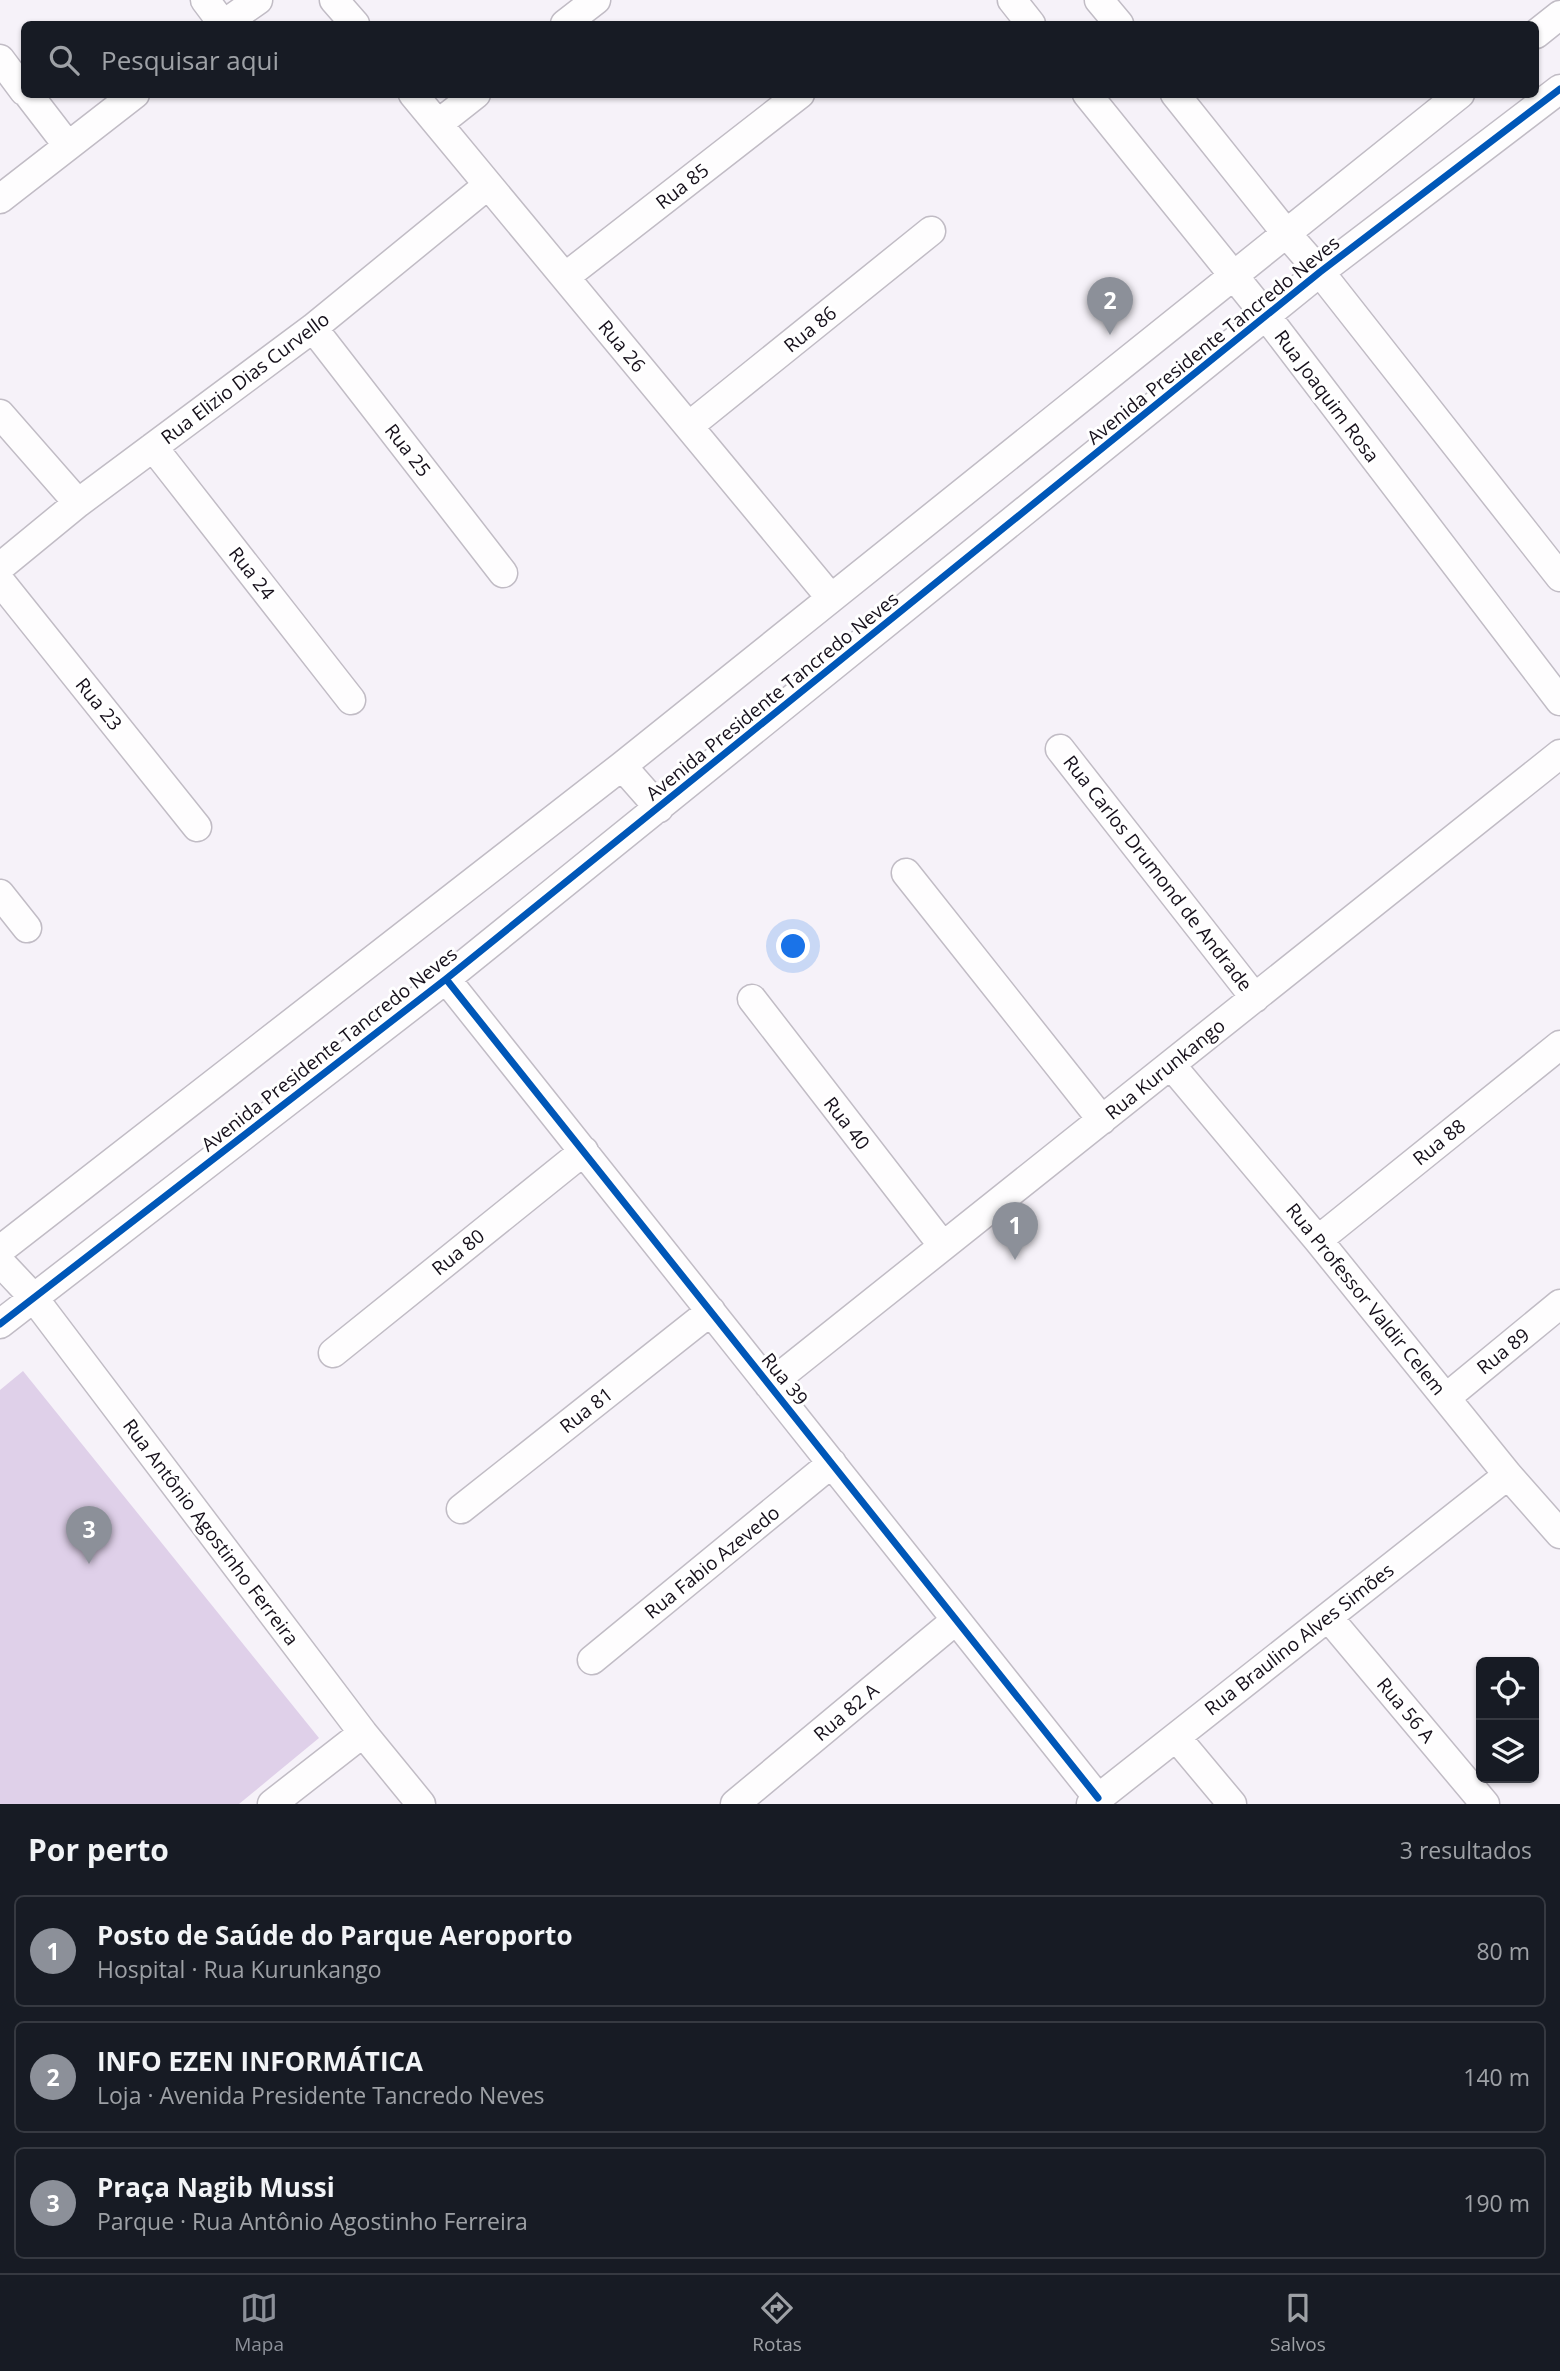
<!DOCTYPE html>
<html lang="pt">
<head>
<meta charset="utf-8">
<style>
	body { margin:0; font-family:"Open Sans",sans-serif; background:#20242c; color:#f1f3f6 }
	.controls { position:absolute; right:21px; bottom:21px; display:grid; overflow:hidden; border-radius:10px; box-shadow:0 2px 5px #0004 }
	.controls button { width:63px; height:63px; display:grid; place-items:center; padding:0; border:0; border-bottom:2px solid #363941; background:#171b24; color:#f1f3f6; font:35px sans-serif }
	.you { position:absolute; left:794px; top:947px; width:24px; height:24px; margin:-18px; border:5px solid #fff; border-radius:50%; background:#1a73e8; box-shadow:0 0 0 10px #1a73e833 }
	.badge { display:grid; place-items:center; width:46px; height:46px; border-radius:50%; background:#8c9099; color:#fff; font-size:23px; font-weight:700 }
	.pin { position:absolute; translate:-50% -58px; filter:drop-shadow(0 2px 4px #0008) }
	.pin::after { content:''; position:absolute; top:37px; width:24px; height:21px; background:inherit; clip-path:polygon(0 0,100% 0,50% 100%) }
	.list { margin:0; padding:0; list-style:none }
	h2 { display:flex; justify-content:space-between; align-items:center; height:91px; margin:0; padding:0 28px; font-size:30px }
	h2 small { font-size:23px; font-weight:400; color:#9ea1a6 }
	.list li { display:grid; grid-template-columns:46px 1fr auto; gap:21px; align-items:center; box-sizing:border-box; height:112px; margin:0 14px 14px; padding:0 14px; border:2px solid #363941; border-radius:10px }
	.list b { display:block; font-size:26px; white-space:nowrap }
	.list p { margin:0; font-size:23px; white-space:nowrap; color:#9ea1a6 }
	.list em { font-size:23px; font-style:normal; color:#9ea1a6 }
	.icon { flex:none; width:38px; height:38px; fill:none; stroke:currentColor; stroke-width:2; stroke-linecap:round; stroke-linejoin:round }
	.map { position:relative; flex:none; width:1560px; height:1804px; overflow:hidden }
	.search { position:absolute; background:#171b24; box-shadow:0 2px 5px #0004; left:21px; right:21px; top:21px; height:77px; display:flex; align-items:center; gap:18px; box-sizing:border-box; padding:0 24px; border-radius:10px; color:#9ea1a6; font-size:26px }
	.sheet { height:469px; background:#171b24 }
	nav { display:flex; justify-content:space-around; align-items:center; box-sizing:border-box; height:98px; border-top:2px solid #363941; background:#171b24; font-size:19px; color:#9ea1a6 }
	nav a { display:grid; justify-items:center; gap:4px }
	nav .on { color:#8c9099 }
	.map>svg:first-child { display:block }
	.park { fill:#dfd0e9 }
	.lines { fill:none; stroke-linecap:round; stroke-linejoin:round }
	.minor-casing { stroke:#c1bcc5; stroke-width:31 }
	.minor { stroke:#fefdfe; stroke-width:28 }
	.cycleway-casing { stroke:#fff; stroke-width:11 }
	.cycleway { stroke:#0057b8; stroke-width:7 }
	.labels { text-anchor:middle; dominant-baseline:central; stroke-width:6; stroke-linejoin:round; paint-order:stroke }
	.street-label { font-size:19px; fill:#16101b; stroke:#fff }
</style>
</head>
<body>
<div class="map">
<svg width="1560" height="1804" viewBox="0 0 1560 1804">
	<rect width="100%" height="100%" fill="#f6f2f9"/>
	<path class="park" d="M23,1371L319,1738L239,1804H0V1390Z"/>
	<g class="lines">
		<g class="minor-casing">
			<path id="minor" d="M205,0L223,24
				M334,0L355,24
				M1012,0L1031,24
				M1099,0L1119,24
				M224,24L258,0
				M565,24L596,0
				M1536,34L1560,15
				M0,59L24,91
				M28,94L68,146
				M413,94L830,597
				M1087,94L1267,317L1560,701
				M1175,94L1286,233L1320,272L1560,577
				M438,124L476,94
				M0,199L135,94
				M565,277L800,94
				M313,328L503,573
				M0,414L78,503
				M689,426L931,231
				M153,447L351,700
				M0,567L78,503L313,328L488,185
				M0,581L197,827
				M1060,749L1255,998
				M622,766L659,808
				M906,873L1102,1120
				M0,894L27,928
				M446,979L1098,1798
				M752,999L943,1246
				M1171,1065L1318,1240L1508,1475L1560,1534
				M1318,1240L1560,1045
				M0,1250L622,766L1460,94
				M0,1262L33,1297L363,1733L421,1804
				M0,1324L446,979L1320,272L1560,89
				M333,1353L584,1151
				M769,1385L1560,754
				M1447,1397L1560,1304
				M461,1509L711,1311
				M1328,1617L1485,1804
				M592,1660L832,1463
				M1176,1737L1232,1804
				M272,1804L363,1733
				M735,1804L956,1620
				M1091,1804L1508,1475"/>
		</g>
		<use href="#minor" class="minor"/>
		<g class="cycleway-casing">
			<path id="cycleway" d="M446,979L1098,1798
				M0,1324L446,979L1320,272L1560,89"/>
		</g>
		<use href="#cycleway" class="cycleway"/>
	</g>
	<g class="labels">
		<g class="street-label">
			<text transform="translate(682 186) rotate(-38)">Rua 85</text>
			<text transform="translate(810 329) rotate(-39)">Rua 86</text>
			<text transform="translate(1213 340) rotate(-39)">Avenida Presidente Tancredo Neves</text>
			<text transform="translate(622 346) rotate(50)">Rua 26</text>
			<text transform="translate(245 378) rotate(-37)">Rua Elizio Dias Curvello</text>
			<text transform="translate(1327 396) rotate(53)">Rua Joaquim Rosa</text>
			<text transform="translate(408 450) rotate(52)">Rua 25</text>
			<text transform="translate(252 573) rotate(52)">Rua 24</text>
			<text transform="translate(772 696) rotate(-39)">Avenida Presidente Tancredo Neves</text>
			<text transform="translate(99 704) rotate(51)">Rua 23</text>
			<text transform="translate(1158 873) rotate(52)">Rua Carlos Drumond de Andrade</text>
			<text transform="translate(329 1049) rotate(-38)">Avenida Presidente Tancredo Neves</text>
			<text transform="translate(1165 1069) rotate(-39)">Rua Kurunkango</text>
			<text transform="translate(847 1123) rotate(52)">Rua 40</text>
			<text transform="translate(1439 1142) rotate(-39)">Rua 88</text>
			<text transform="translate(458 1252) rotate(-39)">Rua 80</text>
			<text transform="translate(1366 1299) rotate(51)">Rua Professor Valdir Celem</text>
			<text transform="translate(1503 1351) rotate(-39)">Rua 89</text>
			<text transform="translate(785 1379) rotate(51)">Rua 39</text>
			<text transform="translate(586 1410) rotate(-38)">Rua 81</text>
			<text transform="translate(211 1532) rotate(53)">Rua Antônio Agostinho Ferreira</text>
			<text transform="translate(712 1562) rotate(-39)">Rua Fabio Azevedo</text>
			<text transform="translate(1299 1639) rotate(-38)">Rua Braulino Alves Simões</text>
			<text transform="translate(1406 1710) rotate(50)">Rua 56 A</text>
			<text transform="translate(846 1712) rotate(-40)">Rua 82 A</text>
		</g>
	</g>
</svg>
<div class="controls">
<button><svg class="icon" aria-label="locate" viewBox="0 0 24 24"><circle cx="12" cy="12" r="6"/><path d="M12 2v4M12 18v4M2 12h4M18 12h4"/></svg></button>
<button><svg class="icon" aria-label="layers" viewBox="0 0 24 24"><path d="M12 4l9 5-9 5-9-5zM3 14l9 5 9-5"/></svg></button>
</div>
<div class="you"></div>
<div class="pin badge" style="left:1015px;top:1260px">1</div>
<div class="pin badge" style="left:1110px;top:335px">2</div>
<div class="pin badge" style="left:89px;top:1564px">3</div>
<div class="search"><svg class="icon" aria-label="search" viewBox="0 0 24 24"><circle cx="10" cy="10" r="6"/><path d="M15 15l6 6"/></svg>Pesquisar aqui</div>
</div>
<section class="sheet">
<h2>Por perto<small>3 resultados</small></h2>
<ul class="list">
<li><span class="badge">1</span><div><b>Posto de Saúde do Parque Aeroporto</b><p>Hospital · Rua Kurunkango</p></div><em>80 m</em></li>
<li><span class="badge">2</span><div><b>INFO EZEN INFORMÁTICA</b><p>Loja · Avenida Presidente Tancredo Neves</p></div><em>140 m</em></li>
<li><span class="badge">3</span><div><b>Praça Nagib Mussi</b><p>Parque · Rua Antônio Agostinho Ferreira</p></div><em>190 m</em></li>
</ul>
</section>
<nav>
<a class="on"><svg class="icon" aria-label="map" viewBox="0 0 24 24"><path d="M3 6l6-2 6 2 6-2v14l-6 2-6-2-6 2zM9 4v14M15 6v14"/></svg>Mapa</a>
<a><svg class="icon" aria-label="directions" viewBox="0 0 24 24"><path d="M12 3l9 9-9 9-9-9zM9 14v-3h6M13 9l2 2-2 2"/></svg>Rotas</a>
<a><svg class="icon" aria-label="saved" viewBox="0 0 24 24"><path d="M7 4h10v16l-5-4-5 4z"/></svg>Salvos</a>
</nav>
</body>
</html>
